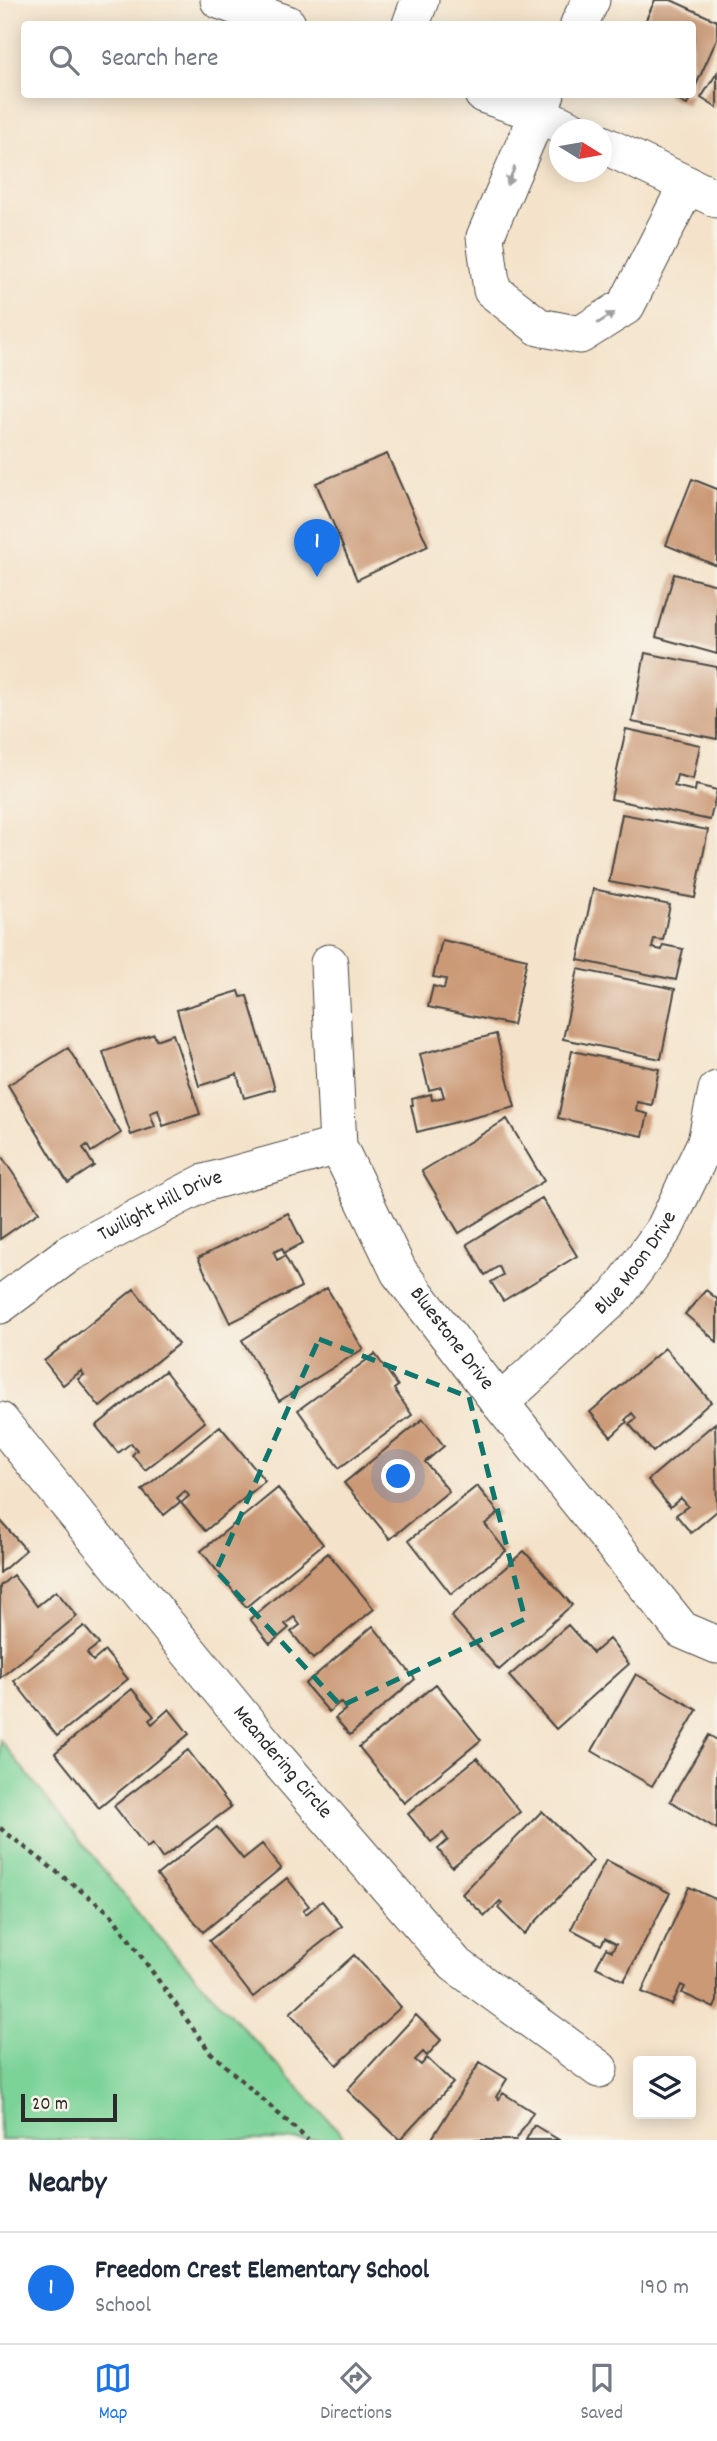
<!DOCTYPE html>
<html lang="en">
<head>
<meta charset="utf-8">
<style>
	body { margin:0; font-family:Dekko,sans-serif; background:#f6f6f7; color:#1f2937 }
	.controls { position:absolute; right:21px; bottom:21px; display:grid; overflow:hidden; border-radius:7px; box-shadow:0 4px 18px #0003 }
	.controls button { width:63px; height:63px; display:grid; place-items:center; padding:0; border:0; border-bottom:2px solid #e0e1e3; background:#fff; color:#1f2937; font:35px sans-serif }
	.compass { position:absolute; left:549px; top:119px; width:63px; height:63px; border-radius:50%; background:#fff; box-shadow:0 4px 18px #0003; rotate:101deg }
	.scale { position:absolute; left:21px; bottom:18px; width:96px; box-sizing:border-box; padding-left:7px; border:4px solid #2b2b2b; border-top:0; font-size:19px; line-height:24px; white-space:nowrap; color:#2b2b2b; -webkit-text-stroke:5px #f7f3e8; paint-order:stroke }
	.you { position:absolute; left:399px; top:1477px; width:24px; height:24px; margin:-18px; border:5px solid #fff; border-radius:50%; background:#1a73e8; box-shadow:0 0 0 10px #1a73e833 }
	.badge { display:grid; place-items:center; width:46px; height:46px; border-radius:50%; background:#1a73e8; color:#fff; font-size:23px; font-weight:700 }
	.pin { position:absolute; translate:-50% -58px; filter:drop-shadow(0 2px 4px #0008) }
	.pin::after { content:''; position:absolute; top:37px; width:24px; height:21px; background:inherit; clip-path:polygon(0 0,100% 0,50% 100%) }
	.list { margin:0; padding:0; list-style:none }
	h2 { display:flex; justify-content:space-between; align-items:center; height:91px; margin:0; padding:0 28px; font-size:30px }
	h2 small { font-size:23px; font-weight:400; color:#747a83 }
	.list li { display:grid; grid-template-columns:46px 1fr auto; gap:21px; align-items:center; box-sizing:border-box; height:112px; padding:0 28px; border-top:2px solid #e0e1e3 }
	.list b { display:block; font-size:26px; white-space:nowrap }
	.list p { margin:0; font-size:23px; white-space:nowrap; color:#747a83 }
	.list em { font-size:23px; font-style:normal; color:#747a83 }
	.icon { flex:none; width:38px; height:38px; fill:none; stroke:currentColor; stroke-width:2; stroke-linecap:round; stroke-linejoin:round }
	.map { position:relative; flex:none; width:717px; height:2140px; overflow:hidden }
	.search { position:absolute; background:#fff; box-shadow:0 4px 18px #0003; left:21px; right:21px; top:21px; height:77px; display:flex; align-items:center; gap:18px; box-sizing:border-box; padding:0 24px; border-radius:7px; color:#747a83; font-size:26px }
	.sheet { height:203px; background:#fff }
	nav { display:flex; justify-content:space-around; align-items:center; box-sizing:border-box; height:98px; border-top:2px solid #e0e1e3; background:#fff; font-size:19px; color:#747a83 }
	nav a { display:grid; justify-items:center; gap:4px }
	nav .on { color:#1a73e8 }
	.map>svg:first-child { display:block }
	.green { fill:#7cd398; stroke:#547f62; stroke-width:2 }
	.building { fill:#cb9976 }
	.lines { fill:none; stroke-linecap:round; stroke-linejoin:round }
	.minor-casing { stroke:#494743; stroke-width:39 }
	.path { stroke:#494743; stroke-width:4.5; stroke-dasharray:5 5; stroke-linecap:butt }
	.minor { stroke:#fff; stroke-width:37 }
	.oneway { fill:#a0a0a0 }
	.marked { fill:none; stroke:#0f766e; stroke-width:5; stroke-dasharray:14 9; stroke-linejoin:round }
	.labels { text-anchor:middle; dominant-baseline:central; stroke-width:5; stroke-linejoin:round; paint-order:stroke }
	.street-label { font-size:21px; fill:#2b2b2b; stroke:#f7f3e8 }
</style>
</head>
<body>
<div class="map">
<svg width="717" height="2140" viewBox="0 0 717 2140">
	<rect width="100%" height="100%" fill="#f7f3e8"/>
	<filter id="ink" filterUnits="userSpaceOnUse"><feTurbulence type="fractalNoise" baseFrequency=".0143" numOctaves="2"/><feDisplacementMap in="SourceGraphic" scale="14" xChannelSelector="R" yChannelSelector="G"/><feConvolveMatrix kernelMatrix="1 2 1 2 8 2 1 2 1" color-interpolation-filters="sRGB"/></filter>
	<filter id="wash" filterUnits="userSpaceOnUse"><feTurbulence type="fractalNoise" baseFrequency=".00686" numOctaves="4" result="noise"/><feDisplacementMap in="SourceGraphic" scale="28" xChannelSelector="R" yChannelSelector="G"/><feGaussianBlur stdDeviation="1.57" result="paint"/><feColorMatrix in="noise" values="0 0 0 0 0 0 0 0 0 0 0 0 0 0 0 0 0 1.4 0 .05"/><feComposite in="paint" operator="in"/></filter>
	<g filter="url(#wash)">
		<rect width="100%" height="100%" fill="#f4e3ca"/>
		<path class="green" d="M0,1740L150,1928L347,2140H0Z"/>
		<g id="blocks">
			<path class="building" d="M655,0H671L717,21V39L692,94V24H644Z
				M717,73V108L701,98Z
				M664,94H692L687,105Z
				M387,454L428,546L357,580L316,483Z
				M692,479L717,489V566L666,545Z
				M674,574L717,585V654L656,637Z
				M645,653L717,667V739L632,722Z
				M626,729L700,745L693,779L677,775L674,786L695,791L696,785L717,790L710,820L611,799Z
				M622,814L708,830L695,898L609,882Z
				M593,889L670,905L663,940L654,939L652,948L662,950L663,945L683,949L676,980L578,960Z
				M442,940L527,959L513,1025L428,1007L433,986L444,989L446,979L433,977Z
				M578,969L675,989L661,1059L563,1039Z
				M239,991L241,997L247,996L275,1089L244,1098L237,1074L199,1086L177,1010Z
				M154,1034L156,1040L173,1034L200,1114L163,1126L158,1110L150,1113L155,1127L131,1135L103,1052Z
				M496,1034L515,1107L417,1132L411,1105H413L412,1099L431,1094L432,1100L444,1097L441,1087L429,1090L420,1054Z
				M68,1048L121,1133L91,1152L87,1145L83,1148L94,1166L68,1183L8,1085Z
				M572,1051L659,1069L652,1105L637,1102L636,1111L648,1114L643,1136L558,1118Z
				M507,1119L544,1181L459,1233L422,1171Z
				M0,1154L39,1212L0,1239Z
				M542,1198L577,1256L503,1301L491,1282L503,1275L499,1266L485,1275L467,1244Z
				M288,1213L303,1243L284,1253L282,1248L274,1252L277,1260L285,1256L301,1287L230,1323L198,1258Z
				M327,1288L363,1349L279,1401L242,1340Z
				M134,1289L178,1344L100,1407L78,1379L84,1375L81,1371L63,1385L44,1361Z
				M706,1290L717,1299V1342L685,1314Z
				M665,1348L711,1402L653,1452L629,1424L636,1418L632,1413L625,1420L627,1422L611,1437L590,1412Z
				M375,1354L398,1386L394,1389L412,1415L339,1468L298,1410Z
				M165,1371L205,1422L145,1470L132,1455L137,1450L131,1443L118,1453L96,1426Z
				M423,1419L444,1446L425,1462L449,1491L390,1539L344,1483Z
				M715,1423L717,1511L691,1533L676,1515L688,1506L681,1498L670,1507L648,1480Z
				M220,1426L265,1481L205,1531L181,1503L189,1496L185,1491L177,1498L180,1502L164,1515L142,1490Z
				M477,1486L499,1513L485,1524L506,1551L451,1594L409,1540Z
				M278,1488L323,1544L246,1607L201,1551Z
				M0,1520L26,1550L0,1573Z
				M524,1551L572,1605L499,1670L451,1616Z
				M328,1553L374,1609L313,1659L291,1632L300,1625L294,1617L285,1624L289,1628L270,1644L250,1619Z
				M13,1575L37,1606L56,1591L77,1616L0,1678V1586Z
				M568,1625L593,1653L609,1639L629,1664L556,1729L509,1676Z
				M84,1626L99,1644L87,1653L93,1661L105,1651L128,1679L57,1736L14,1681Z
				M373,1626L415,1679L350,1735L335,1718L346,1709L340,1702L329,1712L305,1684Z
				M636,1674L697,1710L652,1786L592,1751Z
				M436,1684L481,1740L404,1803L359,1747Z
				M132,1689L154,1716L149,1720L152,1724L169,1709L189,1734L99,1808L55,1753Z
				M709,1735L717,1740V1829L670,1801Z
				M188,1750L231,1807L162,1858L152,1844L147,1848L114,1806Z
				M477,1758L520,1812L452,1867L438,1849L448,1840L443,1833L431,1842L408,1814Z
				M542,1811L593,1861L524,1934L498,1908L502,1903L500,1901L485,1916L462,1894Z
				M217,1827L243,1859L262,1844L281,1868L203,1932L157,1875Z
				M606,1860L670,1893L624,1981L596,1967L606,1948L612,1951L616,1944L605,1938L601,1945L571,1929Z
				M287,1878L309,1906L303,1910L306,1914L322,1901L342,1926L253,1997L209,1941Z
				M689,1887L717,1900V2001L714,2008L682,1993L685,1987L681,1985L672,2005L642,1992Z
				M354,1955L401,2007L337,2065L290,2013Z
				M416,2015L441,2040L427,2056L423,2052L415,2060L421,2065L427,2058L453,2083L400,2140L347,2090Z
				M480,2062L507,2079L496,2097L499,2099L503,2093L533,2112L516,2140H431Z
				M534,2125L559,2140H526Z"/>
		</g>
	</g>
	<g filter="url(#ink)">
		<use href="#blocks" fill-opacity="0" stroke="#494743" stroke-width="2"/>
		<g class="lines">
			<g class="minor-casing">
				<g id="minor">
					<path d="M219,0L287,24"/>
					<path d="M411,24L420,0"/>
					<path d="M579,24L591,0"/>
					<path d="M483,94L537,113L572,130"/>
					<path d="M546,94L485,237L492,290L539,327L580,335L626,306L687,185"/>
					<path d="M602,144L717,199"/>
					<path id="s1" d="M329,963L338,1146L399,1272L500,1403L682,1630L717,1645"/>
					<path id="s2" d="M0,1305L70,1253L204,1183L338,1146"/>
					<path id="s3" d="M500,1403L617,1295L665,1228L706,1142L717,1090"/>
					<path id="s4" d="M0,1421L266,1746L455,1964L599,2069"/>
				</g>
			</g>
			<path class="path" d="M0,1828L110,1913L210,2052L308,2140"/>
			<use href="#minor" class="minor"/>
		</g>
		<defs><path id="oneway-solid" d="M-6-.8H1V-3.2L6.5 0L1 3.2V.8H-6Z" transform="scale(1.75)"/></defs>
		<g class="oneway">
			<use href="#oneway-solid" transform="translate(511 176) rotate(113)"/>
			<use href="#oneway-solid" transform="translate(606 318) rotate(-32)"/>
		</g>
	</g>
	<path class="marked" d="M319,1339L469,1397L525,1619L341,1706L216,1571Z"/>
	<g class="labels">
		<g class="street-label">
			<text stroke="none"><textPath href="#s2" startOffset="189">Twilight Hill Drive</textPath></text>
			<text stroke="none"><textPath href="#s3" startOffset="196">Blue Moon Drive</textPath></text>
			<text stroke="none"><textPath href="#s1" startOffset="408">Bluestone Drive</textPath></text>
			<text stroke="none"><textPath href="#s4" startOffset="443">Meandering Circle</textPath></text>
		</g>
	</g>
</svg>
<div class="controls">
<button><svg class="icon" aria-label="layers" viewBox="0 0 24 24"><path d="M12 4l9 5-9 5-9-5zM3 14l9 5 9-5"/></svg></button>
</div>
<svg class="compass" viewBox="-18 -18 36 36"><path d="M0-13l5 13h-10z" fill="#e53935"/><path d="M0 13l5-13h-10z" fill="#747a83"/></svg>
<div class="scale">20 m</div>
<div class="you"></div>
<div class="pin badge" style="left:317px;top:577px">1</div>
<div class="search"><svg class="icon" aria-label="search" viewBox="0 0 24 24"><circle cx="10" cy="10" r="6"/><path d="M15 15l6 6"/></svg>Search here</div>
</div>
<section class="sheet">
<h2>Nearby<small></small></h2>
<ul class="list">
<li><span class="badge">1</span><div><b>Freedom Crest Elementary School</b><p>School</p></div><em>190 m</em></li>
</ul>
</section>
<nav>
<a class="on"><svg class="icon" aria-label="map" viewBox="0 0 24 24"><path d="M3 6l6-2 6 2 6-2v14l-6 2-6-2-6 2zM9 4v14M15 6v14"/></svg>Map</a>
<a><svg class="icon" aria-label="directions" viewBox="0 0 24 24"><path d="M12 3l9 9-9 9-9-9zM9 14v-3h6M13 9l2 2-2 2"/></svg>Directions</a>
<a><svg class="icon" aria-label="saved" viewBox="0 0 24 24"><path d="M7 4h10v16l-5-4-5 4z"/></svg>Saved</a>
</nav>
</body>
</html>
